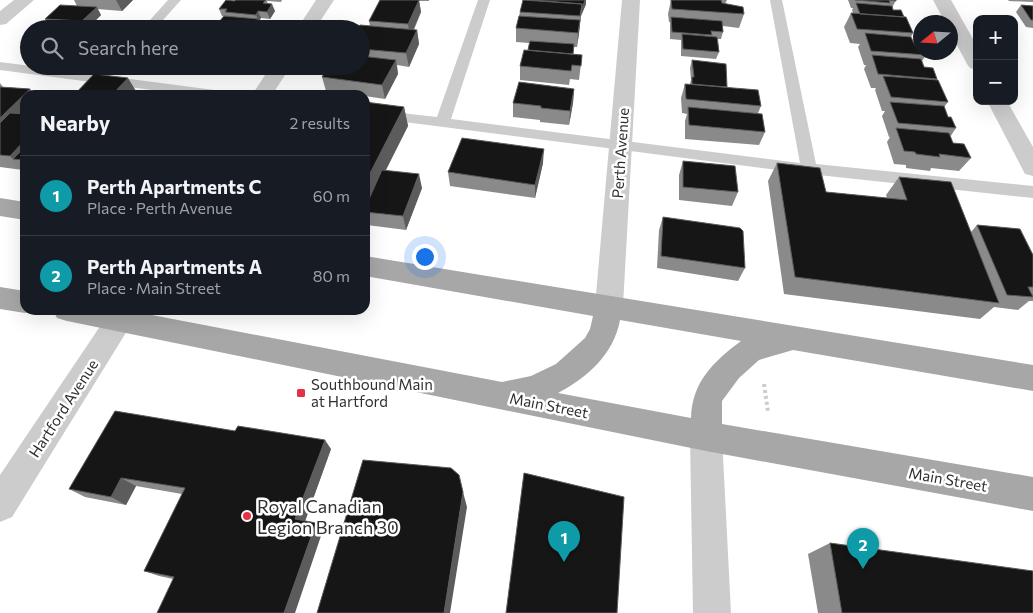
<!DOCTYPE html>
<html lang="en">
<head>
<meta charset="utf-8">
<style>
	body { margin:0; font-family:Commissioner,sans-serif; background:#20242c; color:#f1f3f6 }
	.controls { position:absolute; right:15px; top:15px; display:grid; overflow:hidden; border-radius:10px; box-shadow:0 5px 20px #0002 }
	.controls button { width:45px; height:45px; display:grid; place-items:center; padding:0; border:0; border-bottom:1px solid #363941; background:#171b24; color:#f1f3f6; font:25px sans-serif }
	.compass { position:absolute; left:913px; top:15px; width:45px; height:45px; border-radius:50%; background:#171b24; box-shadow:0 5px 20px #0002; rotate:252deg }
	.you { position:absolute; left:424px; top:256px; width:18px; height:18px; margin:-12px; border:4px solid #fff; border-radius:50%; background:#1a73e8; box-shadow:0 0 0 8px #1a73e833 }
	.badge { display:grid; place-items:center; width:32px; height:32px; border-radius:50%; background:#e63144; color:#fff; font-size:16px; font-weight:700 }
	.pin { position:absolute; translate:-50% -41px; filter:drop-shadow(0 1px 2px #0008) }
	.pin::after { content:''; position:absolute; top:26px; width:18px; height:15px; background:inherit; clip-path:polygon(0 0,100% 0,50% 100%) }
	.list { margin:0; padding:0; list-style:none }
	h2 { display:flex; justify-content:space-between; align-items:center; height:65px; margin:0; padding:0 20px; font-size:21px }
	h2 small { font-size:16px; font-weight:400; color:#9ea1a6 }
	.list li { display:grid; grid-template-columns:32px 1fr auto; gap:15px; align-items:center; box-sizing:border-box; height:80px; padding:0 20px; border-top:1px solid #363941 }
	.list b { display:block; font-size:19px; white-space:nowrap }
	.list p { margin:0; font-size:16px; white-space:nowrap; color:#9ea1a6 }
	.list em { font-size:16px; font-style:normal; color:#9ea1a6 }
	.icon { flex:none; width:28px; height:28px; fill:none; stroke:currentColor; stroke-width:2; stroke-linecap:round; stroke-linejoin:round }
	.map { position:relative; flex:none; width:1033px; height:613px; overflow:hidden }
	.search { position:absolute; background:#171b24; box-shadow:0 5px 20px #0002; left:20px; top:20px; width:350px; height:55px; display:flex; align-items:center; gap:12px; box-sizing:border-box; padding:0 18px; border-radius:28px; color:#9ea1a6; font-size:19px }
	.panel { position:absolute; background:#171b24; box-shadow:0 5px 20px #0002; left:20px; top:90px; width:350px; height:225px; border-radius:15px }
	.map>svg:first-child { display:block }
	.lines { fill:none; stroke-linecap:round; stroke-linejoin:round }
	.path { stroke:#ccc; stroke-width:4; stroke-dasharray:3 3; stroke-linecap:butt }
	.lane { fill:#ccc; fill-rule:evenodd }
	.street { fill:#ccc; fill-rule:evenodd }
	.primary { fill:#a7a7a7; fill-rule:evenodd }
	.wall { fill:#8a8a8a }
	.shaded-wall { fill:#5c5c5c }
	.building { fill:#161616; stroke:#5c5c5c }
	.poi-dot { fill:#e63144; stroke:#fff; stroke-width:2 }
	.labels { text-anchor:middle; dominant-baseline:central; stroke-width:5; stroke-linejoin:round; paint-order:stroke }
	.street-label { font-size:15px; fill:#2f2f2f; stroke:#fff }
	.poi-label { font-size:15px; fill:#2f2f2f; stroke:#fff; text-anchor:start }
	.near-poi-label { font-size:18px; fill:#2f2f2f; stroke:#fff; text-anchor:start }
</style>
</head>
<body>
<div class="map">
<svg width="1033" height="613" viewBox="0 0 1033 613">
	<rect width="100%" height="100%" fill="#fff"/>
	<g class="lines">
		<path class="path" d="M764,384L768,412"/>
		<path class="lane" d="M168,0H181L155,29H142Z
			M478,0H490L451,119L800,163L770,0H782L816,164L1033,186V198L809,174L365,117V109L437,117Z
			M0,62L222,91L227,92L229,95H190L0,70Z"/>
		<path class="street" d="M14,0H34L6,24L0,25V11Z
			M316,0H334L315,29H297Z
			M622,0H640L623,306L619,314L609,317L599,314L595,306Z
			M933,0H951L977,46V70L970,68L967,64L950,32V22H945Z
			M271,66H291L272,95H252Z
			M987,101H1007L1033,147V176L1025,174Z
			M111,310H140L12,517L0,522V475Z
			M706,421L717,425L722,436L731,613H693L690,436L695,425Z"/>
		<path class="primary" d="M0,198L25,202V220L0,216Z
			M365,256L1033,365V391L793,350L759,360L739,378L722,401V424L1033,477V511L706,451L67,321L57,318L53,310H126L502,382L531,376L556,364L585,338L590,329L593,316L365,276ZM620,320L741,341C713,362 692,382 691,418L558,393C587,378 614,354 620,320Z
			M0,287L25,291V310H34L25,313L0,309Z"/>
	</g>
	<path class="wall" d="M74,0H133L122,11L97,9L101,15L87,29L60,27L74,28V29H40L50,26L45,19L77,6Z
		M235,0H282L281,2L267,1L268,4L275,11L270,19L261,18L259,21L261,26L226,16H222L219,9Z
		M380,0H429V1H419L421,12L414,30H417L419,44L409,67L397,65L398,74L385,99L365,96V95H357L326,91L322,77L361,66V29L370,26L369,21Z
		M523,0H586V4L581,16L577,47H574L573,54L582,55L579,80L570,79L569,85L520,80V66L528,50L529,43L516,42V28Z
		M671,0H727L725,4L744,14L739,28L723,26V32L721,39H718L719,52L716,59L681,56V40L670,39V22H669L668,14Z
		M848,0H896L892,8L893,10L913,33L911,37L915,46L926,55L922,61L924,67L937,79V80L948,102L944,107L948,117L956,128L950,137L953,143L971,158L959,171L931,168L930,171L906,168V165L894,164L887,142L890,137H889L882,116L885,111H882L875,90L876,88H871L864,69L866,65H864L858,47L860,44L850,43L844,27L851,13H853L852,10L853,8H851Z
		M1008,0H1033V2L1009,1Z
		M1021,5L1033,6V28L1026,27L1016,12Z
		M29,39V52L23,44Z
		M692,60L727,87L761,106L758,113L765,132L759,145L685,139V121L687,114L682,113L681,98L685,84H690L691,80L690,68Z
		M204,66H224L222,69L205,67Z
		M0,83L3,87L30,89L34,95H25V172L23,170L0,167Z
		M574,89L573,103L569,125L540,122V120L513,117V103Z
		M365,102L404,107L408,126L386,170L422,188L406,230L367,225L365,217Z
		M683,161L738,192L732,206L679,200V175Z
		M543,163L535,198L450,186L448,172Z
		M777,163L826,192L887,198L886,195L899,177L971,232L977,225L1033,255V301H1029L1018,310L994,307L980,319L784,294L768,181Z
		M663,217L745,268L738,281L657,268L659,230Z
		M115,411L331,449L305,521L323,530L173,579L159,576L144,571L182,494L136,486L126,505L85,497L69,489Z
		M830,543L1033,613H818L808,554Z"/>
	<path class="shaded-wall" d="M116,0H133L122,11Z
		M419,0L421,12L410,37L408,24Z
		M585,0H586V4L581,16L582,8Z
		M272,4L275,11L270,19L267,12Z
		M582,4L579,34L577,47L578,33Z
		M97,7L101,15L87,29L82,21Z
		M258,11L261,18L259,21L261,26L260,29H251L258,20L256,15Z
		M417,30L419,44L409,67L406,53Z
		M396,60L398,74L385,99L382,85Z
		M128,78L136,91L133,95H112Z
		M30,89L34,95H25V119L0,125V118Z
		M574,89L573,103L569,125L570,111Z
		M404,107L408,126L365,211V183Z
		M25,140V160L13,159L23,170L10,156Z
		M544,149L543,163L535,198V185Z
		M419,174L422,188L406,230L403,216Z
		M325,440L331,449L303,527L295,519Z
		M121,478L136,486L126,505L111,497Z
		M463,492L467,507L450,613H444Z
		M316,523L323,530L295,613H284Z"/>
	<path class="building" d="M226,0L235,1V0H266L263,3L272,4L267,12L258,11L256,15L225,12L227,9H219Z
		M380,0H419L408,24L369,21Z
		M523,0L582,4L580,16L520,12Z
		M532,0H585L582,8V4Z
		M671,0H721L722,3L743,7L744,14L672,9Z
		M855,0H896V1L889,0L890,3Z
		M856,3L892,6L893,10H901L904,17L860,14Z
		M60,5L97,7L82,21L45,19Z
		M1021,5L1033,6V20H1031Z
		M851,13L906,17L913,33L857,29Z
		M224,16L258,19L251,29H213Z
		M519,16L580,20L578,33L516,28Z
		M671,17L722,21L723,32L711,31L712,35L672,32Z
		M44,25L74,28L73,29H40Z
		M360,25L417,30L406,53L361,49V29H358Z
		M865,33L911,37L915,46H920V52H924L926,55L871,51Z
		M682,34L717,37L719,52L683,49Z
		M29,39V45L23,44Z
		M530,41L574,44L573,54L528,50Z
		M524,50L582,55L581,66L572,65L571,71L520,66Z
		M872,55L921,59L924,67L933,68L937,79L878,74Z
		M361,56L396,60L382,85L322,77L329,66H361Z
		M692,60L726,64L727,87L692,84V77H694Z
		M94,74L128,78L112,95H74Z
		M883,76L938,80L948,102L891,97Z
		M519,82L574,89L570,111L541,108V106L513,103Z
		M685,84L758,90L761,106L686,99Z
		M0,87L30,89L0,118Z
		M365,102L404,107L365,183Z
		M890,102L944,106L948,117H951L956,128L898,123Z
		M688,107L762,114L765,132L689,125Z
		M10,113L25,114V140L10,156L0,155V123Z
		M896,128L949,133L953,143L964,144L971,158L939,154L940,157L916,154L915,152L904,151Z
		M462,138L544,149L535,185L448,172Z
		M25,147V160L13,159Z
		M683,161L735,166L738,192L683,187Z
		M777,163L820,168L826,192L907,200L899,177L951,182L999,303L795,277Z
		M382,170L419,174L403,216L365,212V208Z
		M663,217L740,228L743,231L745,268L661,256Z
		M977,225L1020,229L1033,255V287H1028L1033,297L1007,295Z
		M115,411L235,431L238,426L325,440L295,519L316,523L284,613H157L174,577L144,571L185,488L121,478L111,497L69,489Z
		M363,460L451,468L459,475L463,492L444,613H317Z
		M524,473L624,497L617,613H506Z
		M830,543L1033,571V613H842Z"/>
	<g class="poi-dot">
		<rect x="296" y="388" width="10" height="10" rx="2.5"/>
		<circle cx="247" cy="516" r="5"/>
	</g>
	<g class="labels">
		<g class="street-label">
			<text transform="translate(620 153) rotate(-86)">Perth Avenue</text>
			<text transform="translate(549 405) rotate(11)">Main Street</text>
			<text transform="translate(63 408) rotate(-57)">Hartford Avenue</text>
			<text transform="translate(948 479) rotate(10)">Main Street</text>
		</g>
		<g class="poi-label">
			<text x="311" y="384">Southbound Main<tspan x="311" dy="17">at Hartford</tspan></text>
		</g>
		<g class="near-poi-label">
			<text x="257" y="506">Royal Canadian<tspan x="257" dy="21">Legion Branch 30</tspan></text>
		</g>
	</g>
</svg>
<div class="controls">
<button>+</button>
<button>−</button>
</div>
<svg class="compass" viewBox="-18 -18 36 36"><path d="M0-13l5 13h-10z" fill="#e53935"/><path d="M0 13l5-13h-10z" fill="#9ea1a6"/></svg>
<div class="you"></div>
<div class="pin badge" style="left:564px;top:562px;background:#0f9aa8">1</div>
<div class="pin badge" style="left:863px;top:569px;background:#0f9aa8">2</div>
<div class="search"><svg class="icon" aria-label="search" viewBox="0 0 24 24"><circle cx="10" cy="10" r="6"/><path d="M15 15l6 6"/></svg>Search here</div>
<section class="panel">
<h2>Nearby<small>2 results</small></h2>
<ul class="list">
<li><span class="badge" style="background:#0f9aa8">1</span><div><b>Perth Apartments C</b><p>Place · Perth Avenue</p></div><em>60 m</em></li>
<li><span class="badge" style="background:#0f9aa8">2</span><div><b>Perth Apartments A</b><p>Place · Main Street</p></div><em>80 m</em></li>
</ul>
</section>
</div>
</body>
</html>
